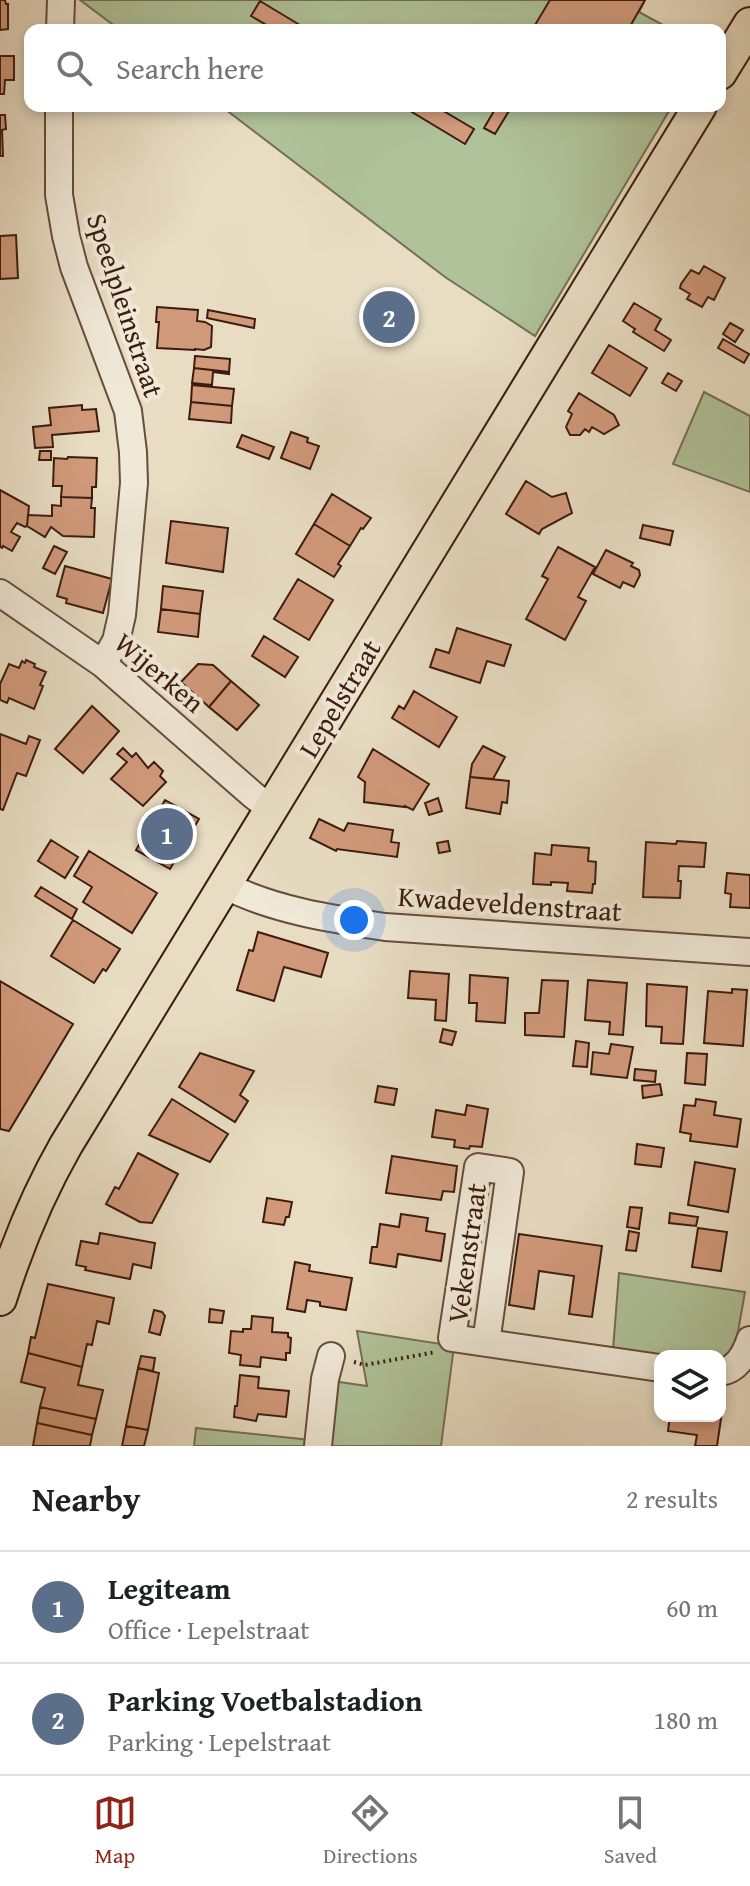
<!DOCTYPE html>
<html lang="en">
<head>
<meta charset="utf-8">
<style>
	body { margin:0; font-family:"Gentium Book Plus",serif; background:#f2f2f2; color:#202124 }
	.controls { position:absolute; right:24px; bottom:24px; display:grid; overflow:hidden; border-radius:16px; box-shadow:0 4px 12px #0003 }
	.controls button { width:72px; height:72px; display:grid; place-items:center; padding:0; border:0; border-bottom:2px solid #e0e0e0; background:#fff; color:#202124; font:40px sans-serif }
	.you { position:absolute; left:354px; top:920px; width:28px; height:28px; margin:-20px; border:6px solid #fff; border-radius:50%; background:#1a73e8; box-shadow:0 0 0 12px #1a73e833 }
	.badge { display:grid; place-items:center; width:52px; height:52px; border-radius:50%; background:#8f2418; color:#fff; font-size:26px; font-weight:700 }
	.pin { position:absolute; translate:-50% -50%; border:4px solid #fff; box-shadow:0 2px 8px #0006 }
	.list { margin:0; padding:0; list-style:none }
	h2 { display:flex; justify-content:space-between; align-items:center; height:104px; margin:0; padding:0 32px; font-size:34px }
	h2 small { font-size:26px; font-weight:400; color:#757577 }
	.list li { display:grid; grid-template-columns:52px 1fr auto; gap:24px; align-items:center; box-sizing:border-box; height:112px; padding:0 32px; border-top:2px solid #e0e0e0 }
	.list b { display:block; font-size:30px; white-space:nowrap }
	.list p { margin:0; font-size:26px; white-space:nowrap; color:#757577 }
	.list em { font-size:26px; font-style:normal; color:#757577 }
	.icon { flex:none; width:44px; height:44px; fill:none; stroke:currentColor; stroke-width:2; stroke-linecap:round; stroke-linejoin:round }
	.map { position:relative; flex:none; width:750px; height:1446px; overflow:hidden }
	.search { position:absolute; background:#fff; box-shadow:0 4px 12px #0003; left:24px; right:24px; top:24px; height:88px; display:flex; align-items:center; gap:20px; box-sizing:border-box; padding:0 28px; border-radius:16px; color:#757577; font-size:30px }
	.sheet { height:328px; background:#fff }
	nav { display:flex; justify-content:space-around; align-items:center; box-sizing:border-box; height:112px; border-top:2px solid #e0e0e0; background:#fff; font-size:22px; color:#757577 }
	nav a { display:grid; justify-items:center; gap:4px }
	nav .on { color:#8f2418 }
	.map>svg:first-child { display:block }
	.green { fill:#afc299; stroke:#766f54; stroke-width:2 }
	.building { fill:#d19a7b; stroke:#3d1c0f; stroke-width:2 }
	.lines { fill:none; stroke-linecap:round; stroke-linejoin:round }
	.minor-casing { stroke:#684c3c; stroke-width:30 }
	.major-casing { stroke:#3d1c0f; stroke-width:36 }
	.path { stroke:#3d1c0f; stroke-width:4; stroke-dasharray:2 4; stroke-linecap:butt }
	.minor { stroke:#f0e9d8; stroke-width:26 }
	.major { stroke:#e8ddc3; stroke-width:32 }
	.labels { text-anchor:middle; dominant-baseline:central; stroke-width:8; stroke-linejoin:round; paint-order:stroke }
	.street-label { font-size:28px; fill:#3d1c0f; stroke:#f0e9d8 }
</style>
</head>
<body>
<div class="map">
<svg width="750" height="1446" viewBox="0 0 750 1446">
	<rect width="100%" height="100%" fill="#e8ddc3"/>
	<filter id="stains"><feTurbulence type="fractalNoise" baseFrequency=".0025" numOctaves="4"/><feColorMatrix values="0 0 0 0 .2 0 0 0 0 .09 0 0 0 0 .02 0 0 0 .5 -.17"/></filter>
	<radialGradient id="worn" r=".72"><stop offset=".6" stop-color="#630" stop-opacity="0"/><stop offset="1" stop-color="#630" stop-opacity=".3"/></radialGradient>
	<path class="green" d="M80,0H645L639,12L672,30H120Z
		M221,106H672L535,336L445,277Z
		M704,392L750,416V492L673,464Z
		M619,1273L745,1292L736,1343L733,1351L720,1361V1356H660L613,1350Z
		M357,1331L454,1346L441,1446H325L332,1381L367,1386Z
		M196,1428L310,1440L309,1446H194Z"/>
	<path class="building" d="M0,0H5L6,4H8V29L0,30Z
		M550,0H645L628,30H532Z
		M260,1L308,30H275L251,16Z
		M0,56H14V80H5L4,94H0Z
		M402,106H435L474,129L465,144Z
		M497,106H512L495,134L484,128Z
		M0,115H5L6,129L2,130L3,156H0Z
		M16,235L18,278L0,279V236Z
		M704,266L725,278L714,300L708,297L702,307L687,299L690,294L680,288L681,284L691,270L699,274Z
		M634,303L661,319L655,330L671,340L664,351L633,332L635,329L623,321Z
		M157,307L198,310L197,321L205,322L212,326L211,347L204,350L195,349V350L157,348L159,322H156Z
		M208,310L255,319L254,328L207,318Z
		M730,323L743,330L735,342L723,334Z
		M723,339L749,354L744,363L718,348Z
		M609,345L647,368L630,396L592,373Z
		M195,356L230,359L229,372L194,368Z
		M194,368L229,372V374L213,372L212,385L192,383Z
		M668,373L682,381L676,391L662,383Z
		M192,385L234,389L232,406L191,402Z
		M579,393L614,415L619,425L604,434L592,427L589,432L585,429L580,435H570L566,427L572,414L568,411Z
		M191,402L232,406L231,423L189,419Z
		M82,405V410L96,409L99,431L52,435L53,447L35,448L33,427L51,425L49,408Z
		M291,432L308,438L307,442L319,446L310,469L281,458Z
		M242,435L274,447L269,459L237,447Z
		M40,451H51V460H39Z
		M68,457L97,458L96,487H92V498L61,497L62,486H53L54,458L67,459Z
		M526,481L552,497L566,493L572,513L542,529L539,534L506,514Z
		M0,490L29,506L27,526L25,527L17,523L11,532L20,537L12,551L3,546L2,548L0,547Z
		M332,494L371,518L363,529L361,528L350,546L314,524Z
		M61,497L92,498L91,508H95L94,537L63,536L51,527L45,537L27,526L28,515L52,516V505L61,506Z
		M171,521L228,528L223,572L166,563Z
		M314,524L350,546L338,564L341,566L334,577L296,554Z
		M643,525L673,531L670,545L640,538Z
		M54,546L67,552L55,574L43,568Z
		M558,547L595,567L578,597L586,601L565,640L526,619L548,579L542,576Z
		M606,550L633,563L631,566L639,570L640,575L634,587L623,582L620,588L593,574Z
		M65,566L112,579L103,613L66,603L67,599L57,596Z
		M298,579L333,600L309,640L274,619Z
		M163,586L203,591L200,614L161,609Z
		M161,609L200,614L198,637L158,632Z
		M457,628L511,645L504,666L487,661L480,683L430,667L436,649L449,653Z
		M264,636L298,657L285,677L252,656Z
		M26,660L35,664L34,667L46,672L40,685L43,686L34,709L9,698L7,703L0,700V684L9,664L19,668L22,661L25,663Z
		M198,664L213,665L231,681L209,707L181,682Z
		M231,681L259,705L237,730L209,707Z
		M414,691L457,717L439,747L392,718L399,706L404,709Z
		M92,706L119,731L83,773L55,749Z
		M0,734L26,744L29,736L40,740L26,776L17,773L3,810L0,809Z
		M483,746L505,757L493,779L470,777L472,764Z
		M123,748L132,757L136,753L148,768L154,762L163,771L160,776L166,782L143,806L111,779L127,762L117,754Z
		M373,749L429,784L413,810L405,806V807L364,802L365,782L358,777Z
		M470,777L509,781L507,803L502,802L500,814L466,808Z
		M438,798L442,811L429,815L425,803Z
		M165,800L199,819L170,869L136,850Z
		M319,819L344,831L348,823L393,830L391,842L399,843L397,857L337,849L336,851L310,838Z
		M51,840L78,857L65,878L38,861Z
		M448,841L450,851L439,853L437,843Z
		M677,841L706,843L704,867L679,866L678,881H681L680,898L643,897L646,842L676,844Z
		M552,845L589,848L588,861L596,862L595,884H593L592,893L567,891L568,883L551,882V885L533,884L535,853L551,855Z
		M89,851L157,893L132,933L83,902L92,887L74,876Z
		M727,873L750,875V908L730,907L731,894L725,893Z
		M41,887L77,909L72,919L35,896Z
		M73,920L120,949L106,971L103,969L94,983L51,956Z
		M258,932L328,953L321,977L284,967L274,1001L237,990L249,950L253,951Z
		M410,971L449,974L446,1021L435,1020L436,1000L408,998Z
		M470,975L508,978L505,1023L476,1021L477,1003H469Z
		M542,980L568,981L564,1037L525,1035V1013H539Z
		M588,980L627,983L623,1035L609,1034L610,1022L585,1020Z
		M0,981L73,1024L9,1131L0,1129Z
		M647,984L687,987L683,1044L661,1043L662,1027L646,1026Z
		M732,989L747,990L743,1046L704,1043L708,991L732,993Z
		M443,1029L456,1032L452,1045L440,1042Z
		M576,1041L589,1043L587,1067L573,1066Z
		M611,1044L633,1047L627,1078L591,1074L593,1052L609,1054Z
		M200,1053L254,1071L240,1095L248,1101L235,1122L179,1087Z
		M687,1053L707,1054L705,1085L685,1083Z
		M635,1069L656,1071L655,1082L634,1080Z
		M660,1084L662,1095L643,1098L642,1086Z
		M378,1086L397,1089L394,1105L375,1102Z
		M172,1099L228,1134L210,1162L149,1135Z
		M696,1099L716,1102L714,1115L741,1119L737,1147L690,1141L691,1134L680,1132L684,1105L695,1106Z
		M467,1105L488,1109L482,1147L470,1146L469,1149L454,1147L455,1140L432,1137L436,1110L465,1115Z
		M637,1144L664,1148L661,1167L635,1164Z
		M138,1153L178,1174L152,1223L140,1222L106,1204L115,1187L119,1189Z
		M392,1156L457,1166L454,1192L443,1191L441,1200L386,1193Z
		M695,1162L735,1169L728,1212L688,1205Z
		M267,1198L292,1202L289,1217H286L284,1225L263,1222Z
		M630,1207L642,1208L639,1229L627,1227Z
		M670,1213L698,1217L696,1226L669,1223Z
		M401,1214L428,1218L426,1231L445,1234L441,1261L398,1254L396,1267L370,1263L372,1247H377L380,1224L399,1227Z
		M698,1228L727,1232L721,1271L692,1267Z
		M629,1231L639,1233L636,1251L626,1250Z
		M100,1233L155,1243L151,1268L133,1264L130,1279L85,1270L86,1267L76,1265L81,1241L98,1244Z
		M519,1234L602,1246L592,1317L569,1314L574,1276L539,1271L534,1309L509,1305Z
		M295,1262L310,1265L309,1271L352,1278L346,1310L320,1306V1302L307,1300L305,1312L287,1309Z
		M48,1284L114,1298L109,1324L97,1321L92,1345L87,1344L82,1367L28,1353L31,1337L35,1338Z
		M210,1309L224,1311L222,1323L209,1322Z
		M154,1310L162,1312L165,1316L160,1335L149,1332Z
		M252,1316L273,1318L272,1332L288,1333V1337L291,1338L290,1353H286V1360L261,1357L260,1367L240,1365L241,1355L229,1353L231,1331L243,1332V1329H251Z
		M28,1353L82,1367L78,1385L103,1390L96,1419L40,1407L45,1388L21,1382Z
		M141,1356L155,1358L153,1371L138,1368Z
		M138,1368L159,1373L148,1430L126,1426Z
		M240,1375L259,1377L258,1388L289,1391L286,1417L258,1414L256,1421L234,1417L235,1406H237Z
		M40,1407L96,1419L92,1435L37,1423Z
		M720,1412H722L717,1446H695L697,1435L668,1431L670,1416H720Z
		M37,1423L92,1435L90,1446H33Z
		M126,1426L148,1430L144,1446H122Z"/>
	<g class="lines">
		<g class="minor-casing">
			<path id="minor" d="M60,30L61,0
				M59,106V195L66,236L74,267L128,411L133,452L134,483L122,615L116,641L103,664
				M0,593L103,664L253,795L271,809
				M224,885C273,910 331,919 385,927L750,952
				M486,1343L510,1172L478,1167L452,1338L660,1368
				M720,1372C737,1370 745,1355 750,1340
				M318,1446L325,1379L331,1356"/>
		</g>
		<g class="major-casing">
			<path id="major" d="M720,73L750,24
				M0,1299C17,1245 38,1194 66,1145L700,106"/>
		</g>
		<path class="path" d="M354,1362L365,1365L436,1352"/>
		<use href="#minor" class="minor"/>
		<use href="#major" class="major"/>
	</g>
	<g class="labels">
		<g class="street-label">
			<text transform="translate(126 305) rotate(72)">Speelpleinstraat</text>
			<text transform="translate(160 672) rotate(40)">Wijerken</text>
			<text transform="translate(339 698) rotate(-59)">Lepelstraat</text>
			<text transform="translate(510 903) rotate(4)">Kwadeveldenstraat</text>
			<text transform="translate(466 1253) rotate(-82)">Vekenstraat</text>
		</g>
	</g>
	<rect width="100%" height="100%" filter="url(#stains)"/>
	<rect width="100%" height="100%" fill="url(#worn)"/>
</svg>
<div class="controls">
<button><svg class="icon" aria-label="layers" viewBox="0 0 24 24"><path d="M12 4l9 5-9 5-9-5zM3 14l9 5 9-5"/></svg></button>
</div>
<div class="you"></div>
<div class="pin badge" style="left:167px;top:834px;background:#5c6f8a">1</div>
<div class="pin badge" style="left:389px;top:317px;background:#5c6f8a">2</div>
<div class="search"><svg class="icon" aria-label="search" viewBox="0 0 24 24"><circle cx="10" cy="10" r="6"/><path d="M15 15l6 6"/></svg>Search here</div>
</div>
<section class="sheet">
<h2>Nearby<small>2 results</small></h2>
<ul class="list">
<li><span class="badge" style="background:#5c6f8a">1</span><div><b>Legiteam</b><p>Office · Lepelstraat</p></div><em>60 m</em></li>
<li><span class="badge" style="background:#5c6f8a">2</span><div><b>Parking Voetbalstadion</b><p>Parking · Lepelstraat</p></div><em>180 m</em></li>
</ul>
</section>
<nav>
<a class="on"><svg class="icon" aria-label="map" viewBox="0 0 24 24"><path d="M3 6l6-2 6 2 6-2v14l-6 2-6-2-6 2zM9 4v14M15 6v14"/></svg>Map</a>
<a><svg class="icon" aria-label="directions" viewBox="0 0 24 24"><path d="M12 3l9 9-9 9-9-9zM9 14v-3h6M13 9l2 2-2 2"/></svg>Directions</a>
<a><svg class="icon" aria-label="saved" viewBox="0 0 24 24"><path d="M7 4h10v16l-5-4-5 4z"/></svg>Saved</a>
</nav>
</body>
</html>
